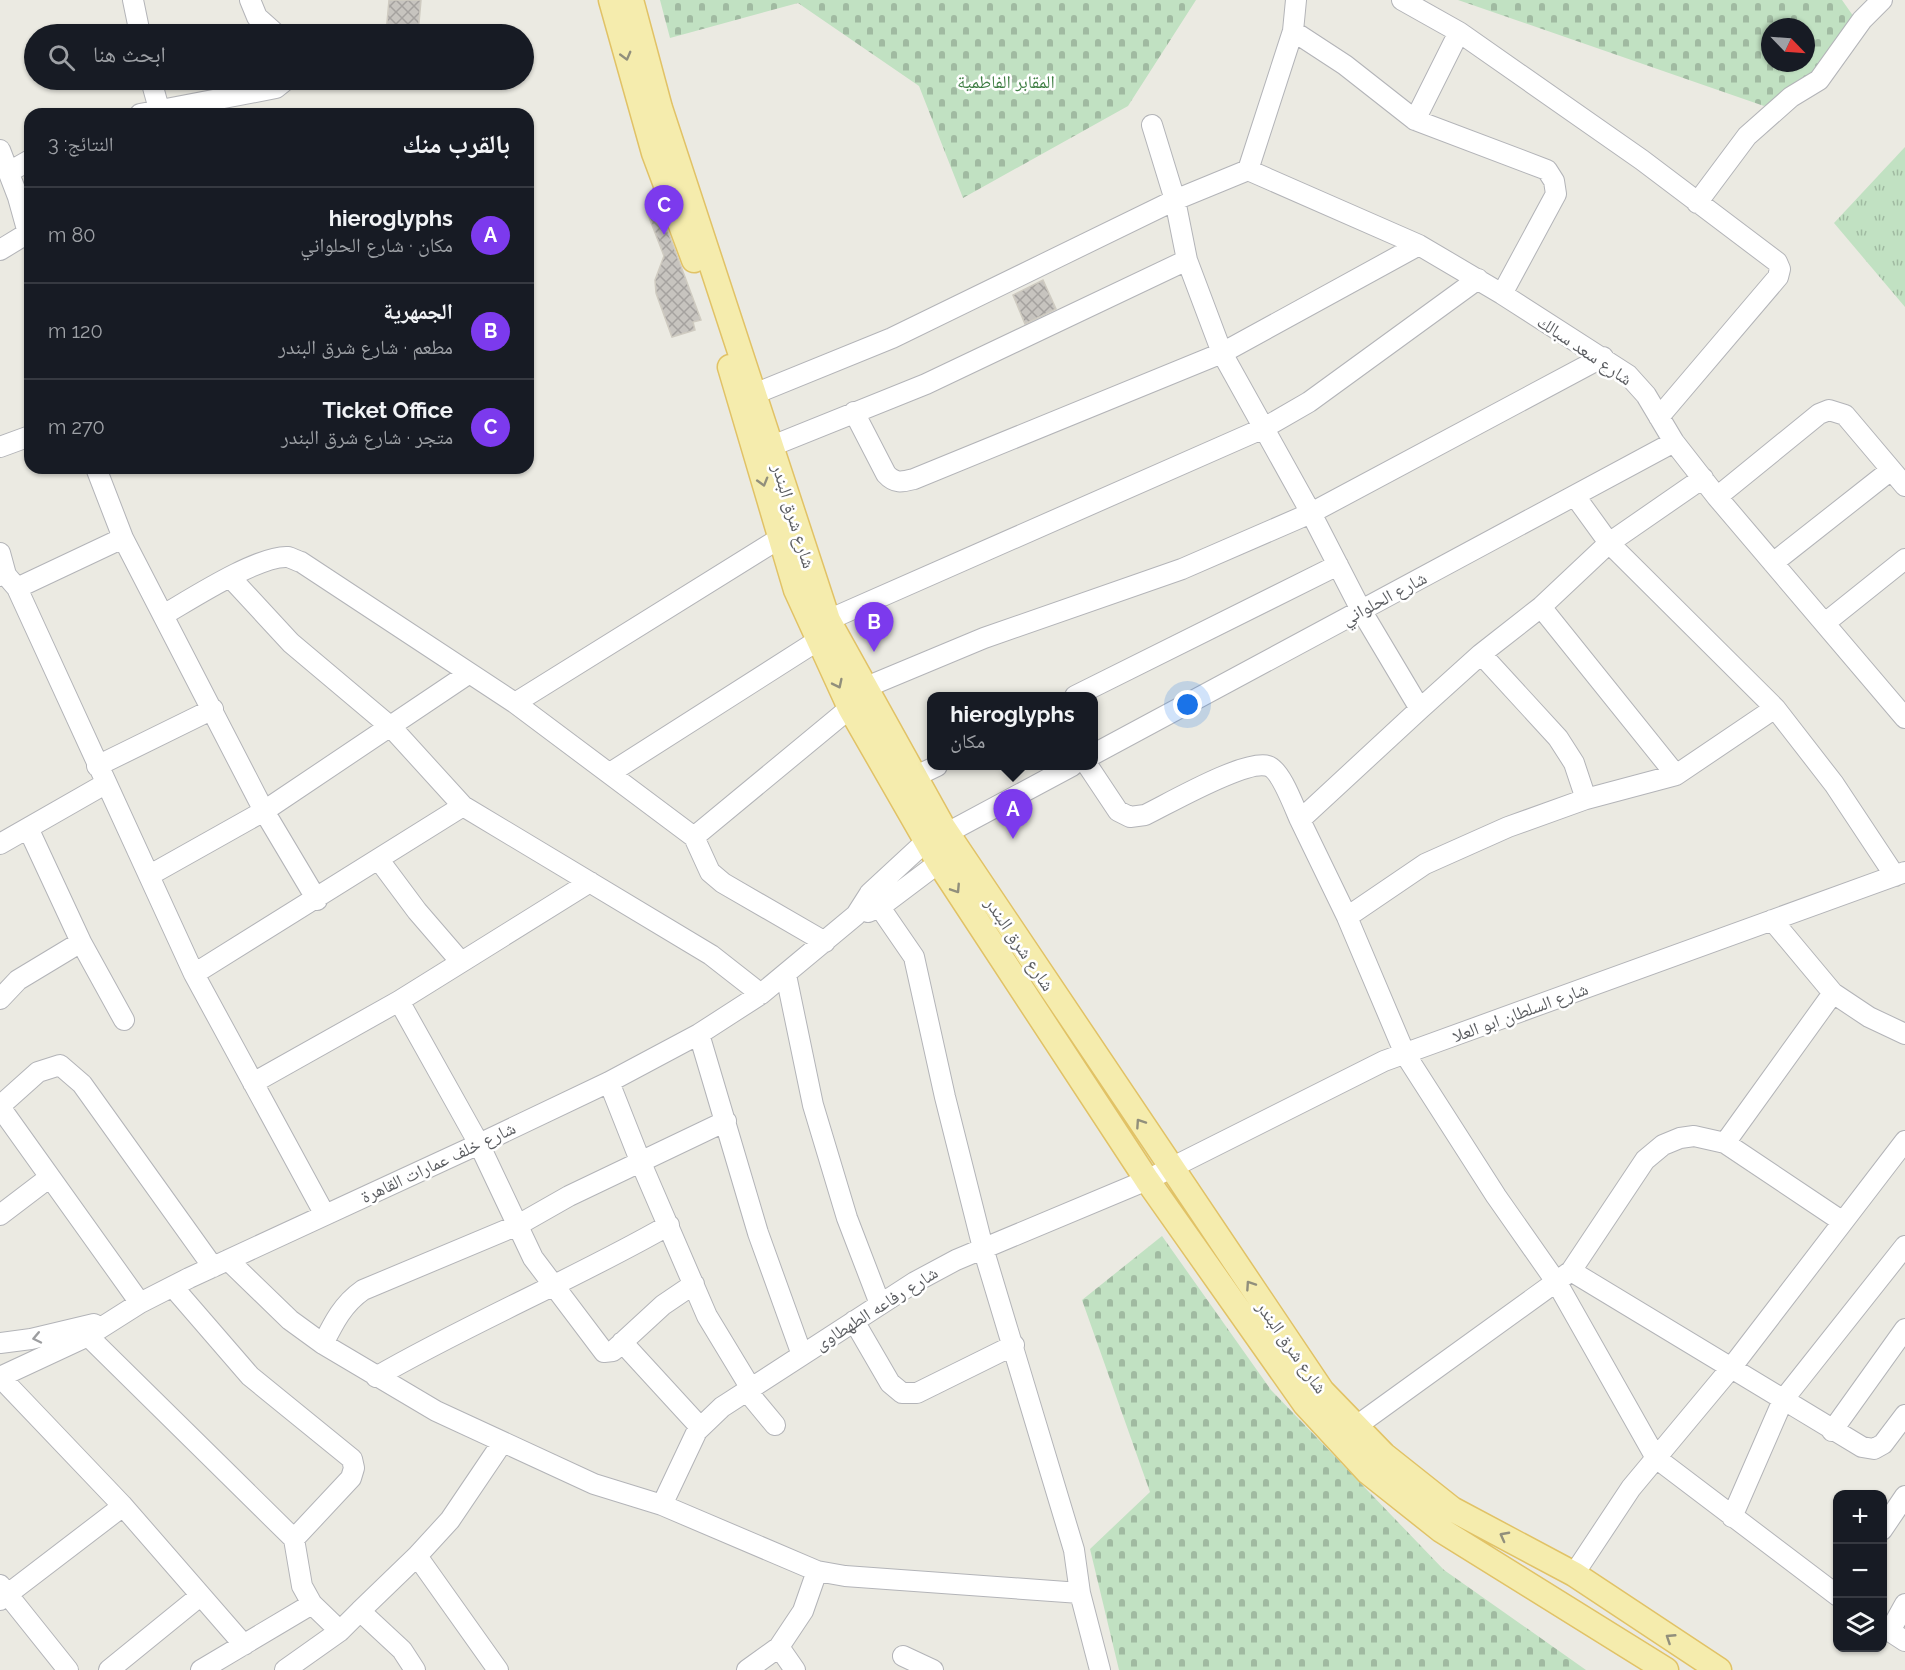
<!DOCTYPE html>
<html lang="ar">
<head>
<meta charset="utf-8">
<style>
	body { margin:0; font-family:Raleway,"Noto Naskh Arabic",sans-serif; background:#242831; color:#f1f3f6; direction:rtl }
	.controls { position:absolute; right:18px; bottom:18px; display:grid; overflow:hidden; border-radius:12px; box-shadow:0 2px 4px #0004 }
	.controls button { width:54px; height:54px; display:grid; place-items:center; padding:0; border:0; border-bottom:2px solid #363941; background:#171b24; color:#f1f3f6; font:30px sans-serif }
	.compass { position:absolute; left:1761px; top:18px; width:54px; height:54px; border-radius:50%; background:#171b24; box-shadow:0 2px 4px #0004; rotate:115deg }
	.you { position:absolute; left:1188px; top:705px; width:21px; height:21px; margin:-15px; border:4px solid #fff; border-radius:50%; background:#1a73e8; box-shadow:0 0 0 9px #1a73e833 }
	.badge { display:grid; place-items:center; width:39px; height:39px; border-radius:50%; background:#7c3aed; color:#fff; font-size:20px; font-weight:700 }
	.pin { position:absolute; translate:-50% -50px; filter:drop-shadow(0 2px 3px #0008) }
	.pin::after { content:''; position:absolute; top:32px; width:21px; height:18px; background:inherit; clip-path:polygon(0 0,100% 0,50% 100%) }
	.popup { position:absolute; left:927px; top:692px; width:171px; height:78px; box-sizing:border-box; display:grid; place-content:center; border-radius:12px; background:#171b24; filter:drop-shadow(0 2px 4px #0005); font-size:20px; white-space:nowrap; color:#9ea1a6 }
	.popup b { font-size:22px; color:#f1f3f6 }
	.popup::after { content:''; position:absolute; left:50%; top:100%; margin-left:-12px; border:12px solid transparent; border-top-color:#171b24 }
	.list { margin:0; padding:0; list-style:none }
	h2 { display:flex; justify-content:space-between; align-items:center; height:78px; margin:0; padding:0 24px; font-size:26px }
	h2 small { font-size:20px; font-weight:400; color:#9ea1a6 }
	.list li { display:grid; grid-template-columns:39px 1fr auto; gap:18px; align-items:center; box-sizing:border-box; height:96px; padding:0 24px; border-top:2px solid #363941 }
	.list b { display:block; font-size:22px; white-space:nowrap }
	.list p { margin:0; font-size:20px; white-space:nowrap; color:#9ea1a6 }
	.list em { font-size:20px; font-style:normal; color:#9ea1a6 }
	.icon { flex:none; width:33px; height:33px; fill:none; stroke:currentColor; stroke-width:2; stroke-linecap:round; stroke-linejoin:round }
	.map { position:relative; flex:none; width:1905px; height:1670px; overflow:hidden; direction:ltr }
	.search { position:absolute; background:#171b24; box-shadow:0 2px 4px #0004; left:24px; top:24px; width:510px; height:66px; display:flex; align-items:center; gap:15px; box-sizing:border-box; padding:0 21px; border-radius:33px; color:#9ea1a6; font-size:22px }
	.panel { position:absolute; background:#171b24; box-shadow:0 2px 4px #0004; left:24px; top:108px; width:510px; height:366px; border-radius:18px; direction:rtl }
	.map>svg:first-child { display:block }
	.grass { fill:url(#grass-tufts) }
	.cemetery { fill:url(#cemetery-stones); fill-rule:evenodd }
	.building { fill:url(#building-cross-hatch); stroke:#cfcbc1; stroke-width:1.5 }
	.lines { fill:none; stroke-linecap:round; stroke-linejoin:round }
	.minor-casing { stroke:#b3b4b8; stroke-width:22 }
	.major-casing { stroke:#e1c266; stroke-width:27 }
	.minor { stroke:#fff; stroke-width:20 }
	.major { stroke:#f5ecad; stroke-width:24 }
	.oneway { stroke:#918f7c }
	.oneway2 { stroke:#9d9ea0 }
	.labels { text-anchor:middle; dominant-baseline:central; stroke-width:5; stroke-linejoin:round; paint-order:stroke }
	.park-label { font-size:18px; fill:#3d7d42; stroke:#fff }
	.street-label { font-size:18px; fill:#5b5d61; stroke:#fff }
</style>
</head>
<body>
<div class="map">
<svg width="1905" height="1670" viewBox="0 0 1905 1670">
	<defs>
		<pattern id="grass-tufts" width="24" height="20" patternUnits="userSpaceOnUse" patternTransform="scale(1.5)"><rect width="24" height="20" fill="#c1e1c2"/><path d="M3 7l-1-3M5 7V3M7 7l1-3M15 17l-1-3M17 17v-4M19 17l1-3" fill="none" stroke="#a0baa1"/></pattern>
		<pattern id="cemetery-stones" width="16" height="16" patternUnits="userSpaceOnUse" patternTransform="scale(1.5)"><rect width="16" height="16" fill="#c1e1c2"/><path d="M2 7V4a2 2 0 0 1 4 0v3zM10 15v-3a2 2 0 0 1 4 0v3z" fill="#a0baa1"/></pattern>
		<pattern id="building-cross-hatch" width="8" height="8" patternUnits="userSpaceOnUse" patternTransform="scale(1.5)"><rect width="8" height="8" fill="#c7c4bf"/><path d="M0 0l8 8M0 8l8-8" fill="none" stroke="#a5a29f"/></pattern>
	</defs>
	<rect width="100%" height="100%" fill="#ebeae2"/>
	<path class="grass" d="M1905,147V307L1834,223Z"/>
	<path class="cemetery" d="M660,0H1196L1128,106L963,198L919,86L798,3L670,38Z
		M1458,0H1842L1856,20L1821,77L1764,106ZM1770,27H1806V63H1770Z
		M1162,1236L1271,1390L1444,1570L1586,1670H1119L1090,1549L1150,1492L1082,1300Z"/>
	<path class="building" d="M389,0H421L418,34H386Z
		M657,202L701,320L693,322L695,330L672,337L656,293L655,280L664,256L647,212Z
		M1043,280L1056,309L1025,324L1013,295Z"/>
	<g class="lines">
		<g class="minor-casing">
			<path id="minor" d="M133,0L140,34
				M250,0L257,17L276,34
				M1402,0L1459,32L1642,160L1777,262L1780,269L1778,277L1659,417
				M1293,31L1345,65L1415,120L1547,170L1554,181L1556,194L1502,294
				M151,80L159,109
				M140,114L276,88L286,80
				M1415,120L1459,32
				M1152,125L1175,200L1248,170L1293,31L1296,0
				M0,150L18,197L28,233L0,250
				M1248,170L1419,245L1502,294L1628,375L1646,395L1674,442L1717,497L1905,718
				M9,172L30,160
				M1697,203L1747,136L1791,97L1819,80L1862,20L1882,0
				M742,399L892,338L1175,200L1187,260L1222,353L1311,513L1361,610L1420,709
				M854,412L886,474C895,484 902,482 914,479L1222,353L1419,245
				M0,447L30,436
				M757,452L926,384L1187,260
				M96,468L123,538L264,811L317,900
				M1703,478L1609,543L1541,607L1481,654L1420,709L1300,820L1347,917L1405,1054L1496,1196L1557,1283L1656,1458L1838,1596
				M1575,496L1609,543L1775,708L1834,784L1895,876
				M1717,497L1819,414L1829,410L1845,415L1905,486
				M0,553L6,575
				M1773,563L1891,470
				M0,576L6,575L17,588L194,974L325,1215
				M230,577L291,643L392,728L463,806L711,955L761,994
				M17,588L123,538
				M1541,607L1676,775
				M165,614C191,599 259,555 288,557C292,558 297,561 301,562L515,703L694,837L850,708
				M828,620L1264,428L1309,402L1478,279
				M1825,623L1905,559
				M1481,654L1558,738L1574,763L1586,799
				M864,688L984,638L1182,569L1311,513L1603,357
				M1075,696L1338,565
				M515,703L793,530
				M1094,754L1674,442
				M97,766L213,709
				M1088,766L1118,811L1130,817L1145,815C1168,804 1245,759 1268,766C1281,770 1294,807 1300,820
				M610,773L817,641
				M914,777L937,766
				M28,828L81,942L124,1020
				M947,833L1072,766
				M694,837L710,872L723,883L825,942
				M0,844L105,784
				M379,860L417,911L461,962
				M150,875L264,811L468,674
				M870,893L914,957L945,1097L983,1248L1074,1550L1080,1593L1100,1670
				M868,912L880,907L949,855
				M1347,917L1425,864L1508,827L1586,799L1676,775L1775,708
				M1772,920L1833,993L1869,1017L1905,1034
				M194,974L463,806
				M786,975L813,1105L847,1218L880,1304
				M0,999L18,980L81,942
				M399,1001L479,1144L533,1258L604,1352L613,1351L663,1305L694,1284
				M699,1034L758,1233L802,1355
				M609,1082L641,1163L707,1316L750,1387
				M253,1083L399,1001L590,882
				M0,1106L38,1072L60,1065L82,1084L213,1267
				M0,1107L140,1303
				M1725,1143L1833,993
				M0,1215L50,1177
				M228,1260L290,1320L323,1344L436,1411L594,1484L662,1505L817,1571L845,1576L1080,1593
				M1571,1271L1862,1447L1874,1449L1883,1444L1905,1415
				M173,1287L250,1376L352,1459L354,1468L351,1478L294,1539
				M854,1321L890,1383L902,1393H917L1014,1345
				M88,1336L294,1539L302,1586L312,1604L340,1631
				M622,1342L700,1427
				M0,1343L31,1339L94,1324
				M323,1344C334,1322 343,1304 363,1290L518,1225L569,1196L726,1121
				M0,1377L88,1336L140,1303L189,1278L479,1144L609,1082L699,1034L761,994L856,915L870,893L936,832
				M0,1377L123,1506L244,1645
				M376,1377C471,1322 573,1280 669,1225
				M746,1390L775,1425
				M1355,1427L1571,1271L1645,1160L1663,1145L1680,1138L1694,1136L1725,1143L1843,1222
				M1832,1431L1905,1329
				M662,1505L697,1431L722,1407L915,1282L956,1260L1147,1180L1384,1061L1905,872
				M1732,1517L1783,1400L1905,1246
				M1882,1530L1905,1496
				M1574,1574L1631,1488L1731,1368L1905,1141
				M0,1585L68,1670
				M0,1600L123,1506
				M360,1611L417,1556
				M1882,1626L1905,1641
				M1890,1631L1905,1604
				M903,1656L933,1670
				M109,1670L200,1596
				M201,1670L312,1604
				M285,1670L340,1631L360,1611L402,1650L415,1670
				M498,1670L417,1556L450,1520L502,1443
				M747,1670L779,1647
				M795,1670L779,1647L803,1611L817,1571"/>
		</g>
		<g class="major-casing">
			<path id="major" d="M611,0L654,153L694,260
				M631,0L660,108L828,620L943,827L1322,1391L1384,1455L1452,1509L1574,1574L1719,1670
				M730,367L796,590L850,708L939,863L1147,1180L1305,1404L1368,1472L1441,1530L1666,1670"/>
		</g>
		<use href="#minor" class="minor"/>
		<use href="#major" class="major"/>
	</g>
	<defs><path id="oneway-chevron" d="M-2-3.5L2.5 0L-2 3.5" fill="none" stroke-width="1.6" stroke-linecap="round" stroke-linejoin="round" transform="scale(1.5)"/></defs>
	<g class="oneway">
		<use href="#oneway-chevron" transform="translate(626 56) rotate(75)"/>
		<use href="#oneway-chevron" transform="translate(763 482) rotate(74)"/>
		<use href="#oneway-chevron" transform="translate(838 684) rotate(64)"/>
		<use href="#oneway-chevron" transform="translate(956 889) rotate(57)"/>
		<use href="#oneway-chevron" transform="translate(1140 1123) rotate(-124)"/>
		<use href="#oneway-chevron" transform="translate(1250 1285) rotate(-124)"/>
		<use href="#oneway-chevron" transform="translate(1504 1536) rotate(-152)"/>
		<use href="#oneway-chevron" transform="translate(1670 1638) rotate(-147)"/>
	</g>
	<use class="oneway2" href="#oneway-chevron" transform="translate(37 1338) rotate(168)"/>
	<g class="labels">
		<g class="park-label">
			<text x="1006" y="81">المقابر الفاطمية</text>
		</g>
		<g class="street-label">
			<text transform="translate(1585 350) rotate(34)">شارع سعد سبالك</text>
			<text transform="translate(794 516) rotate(73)">شارع شرق البندر</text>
			<text transform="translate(1384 598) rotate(-28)">شارع الحلواني</text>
			<text transform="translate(1020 944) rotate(56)">شارع شرق البندر</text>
			<text transform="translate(1520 1012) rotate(-20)">شارع السلطان ابو العلا</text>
			<text transform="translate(438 1162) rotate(-25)">شارع خلف عمارات القاهرة</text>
			<text transform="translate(876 1308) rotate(-32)">شارع رفاعه الطهطاوى</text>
			<text transform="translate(1292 1347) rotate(55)">شارع شرق البندر</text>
		</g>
	</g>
</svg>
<div class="controls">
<button>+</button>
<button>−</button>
<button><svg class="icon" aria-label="layers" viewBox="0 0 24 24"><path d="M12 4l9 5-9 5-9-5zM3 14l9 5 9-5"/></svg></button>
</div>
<svg class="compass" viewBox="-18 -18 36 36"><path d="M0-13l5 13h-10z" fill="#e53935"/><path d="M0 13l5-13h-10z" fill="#9ea1a6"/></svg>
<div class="you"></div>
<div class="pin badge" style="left:1013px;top:839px">A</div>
<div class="popup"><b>hieroglyphs</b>مكان</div>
<div class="pin badge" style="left:874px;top:652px">B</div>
<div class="pin badge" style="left:664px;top:235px">C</div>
<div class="search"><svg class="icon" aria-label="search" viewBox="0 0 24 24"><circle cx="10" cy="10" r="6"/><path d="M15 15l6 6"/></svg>ابحث هنا</div>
<section class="panel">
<h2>بالقرب منك<small>النتائج: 3</small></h2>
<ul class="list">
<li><span class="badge">A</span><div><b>hieroglyphs</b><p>مكان · شارع الحلواني</p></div><em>80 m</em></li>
<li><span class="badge">B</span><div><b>الجمهرية</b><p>مطعم · شارع شرق البندر</p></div><em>120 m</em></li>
<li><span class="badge">C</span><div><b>Ticket Office</b><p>متجر · شارع شرق البندر</p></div><em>270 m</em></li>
</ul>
</section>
</div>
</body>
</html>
